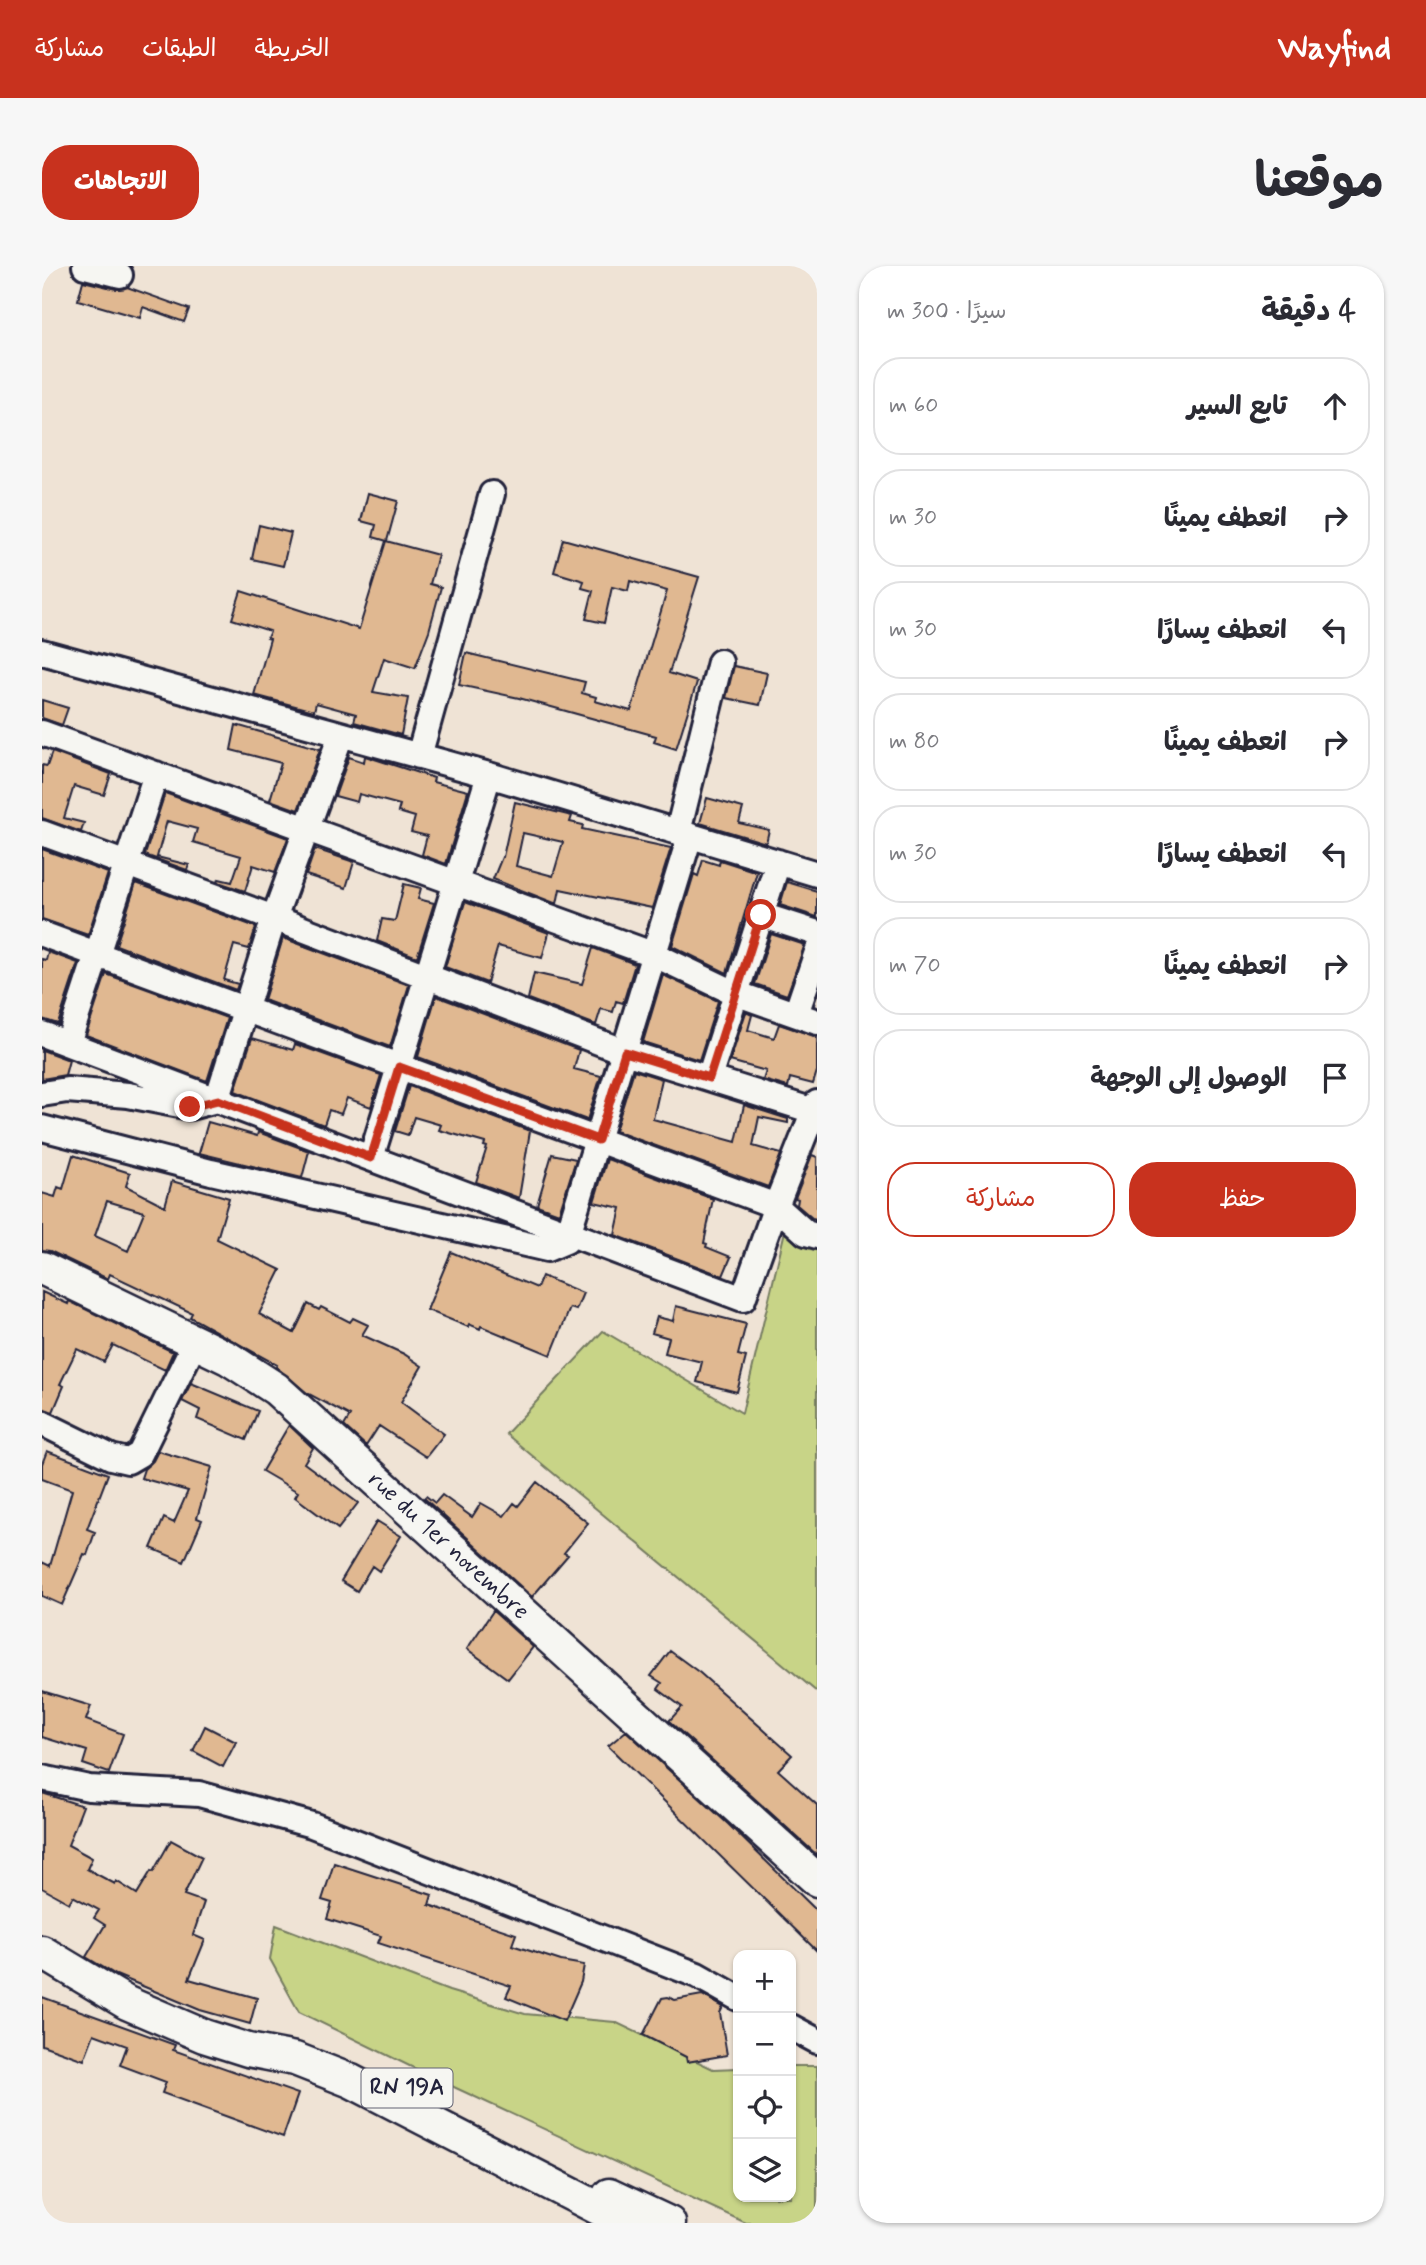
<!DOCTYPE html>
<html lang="ar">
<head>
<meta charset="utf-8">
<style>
	body { margin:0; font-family:Mynerve,"Playpen Sans Arabic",sans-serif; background:#f7f7f7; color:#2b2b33; direction:rtl }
	.controls { position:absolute; right:21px; bottom:21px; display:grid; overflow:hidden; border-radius:14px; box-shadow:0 2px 5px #0004 }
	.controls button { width:63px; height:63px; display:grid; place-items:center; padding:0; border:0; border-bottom:2px solid #e1e1e2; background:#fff; color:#2b2b33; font:35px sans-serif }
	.stop { position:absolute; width:21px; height:21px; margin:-16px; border:5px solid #c8321e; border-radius:50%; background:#fff }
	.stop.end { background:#c8321e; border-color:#fff; box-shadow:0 2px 7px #0008 }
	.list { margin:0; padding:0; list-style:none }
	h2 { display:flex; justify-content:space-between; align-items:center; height:91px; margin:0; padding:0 28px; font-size:30px }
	h2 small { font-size:23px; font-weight:400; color:#7c7c81 }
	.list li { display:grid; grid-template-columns:46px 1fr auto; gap:21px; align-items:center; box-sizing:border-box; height:98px; margin:0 14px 14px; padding:0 14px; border:2px solid #e1e1e2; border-radius:28px }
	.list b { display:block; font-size:26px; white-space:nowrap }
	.list em { font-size:23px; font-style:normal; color:#7c7c81 }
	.actions { display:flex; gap:14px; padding:21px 28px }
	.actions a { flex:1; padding:16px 0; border:2px solid #c8321e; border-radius:28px; text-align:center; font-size:24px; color:#c8321e }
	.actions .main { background:#c8321e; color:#fff }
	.icon { flex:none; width:38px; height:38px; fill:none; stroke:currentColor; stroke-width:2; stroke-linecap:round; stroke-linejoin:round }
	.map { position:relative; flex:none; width:775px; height:1957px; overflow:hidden; direction:ltr; border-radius:28px }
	header { display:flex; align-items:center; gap:42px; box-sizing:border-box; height:98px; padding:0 35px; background:#c8321e; color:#fff }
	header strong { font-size:33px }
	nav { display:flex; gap:38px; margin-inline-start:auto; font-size:24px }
	.intro { display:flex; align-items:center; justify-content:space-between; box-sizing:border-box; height:168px; padding:0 42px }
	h1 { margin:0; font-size:49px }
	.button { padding:18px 32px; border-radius:28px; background:#c8321e; color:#fff; font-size:24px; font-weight:700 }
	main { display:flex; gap:42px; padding:0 42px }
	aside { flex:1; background:#fff; border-radius:28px; box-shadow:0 2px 5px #0004 }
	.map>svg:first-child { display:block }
	.green { fill:#c8d487; stroke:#757b61; stroke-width:2 }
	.building { fill:#e0b891; stroke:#22223b; stroke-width:2; fill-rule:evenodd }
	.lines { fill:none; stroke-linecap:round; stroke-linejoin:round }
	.minor-casing { stroke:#22223b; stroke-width:30 }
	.major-casing { stroke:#22223b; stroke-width:37 }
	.minor { stroke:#f6f6f2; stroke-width:24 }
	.major { stroke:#f6f6f2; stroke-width:32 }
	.route { stroke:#c8321e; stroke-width:9 }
	.labels { text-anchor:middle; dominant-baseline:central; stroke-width:5; stroke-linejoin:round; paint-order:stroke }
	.shield { fill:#f6f6f2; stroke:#626272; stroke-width:2 }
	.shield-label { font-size:23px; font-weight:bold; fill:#22223b }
	.street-label { font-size:24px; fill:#22223b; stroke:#f6f6f2 }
</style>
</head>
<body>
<header>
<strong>Wayfind</strong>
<nav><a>الخريطة</a><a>الطبقات</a><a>مشاركة</a></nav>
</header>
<div class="intro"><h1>موقعنا</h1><a class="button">الاتجاهات</a></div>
<main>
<aside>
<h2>4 دقيقة<small>سيرًا · 300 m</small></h2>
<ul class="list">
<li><svg class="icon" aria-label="ahead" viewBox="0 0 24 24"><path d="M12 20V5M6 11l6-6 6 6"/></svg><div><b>تابع السير</b></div><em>60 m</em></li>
<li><svg class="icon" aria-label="right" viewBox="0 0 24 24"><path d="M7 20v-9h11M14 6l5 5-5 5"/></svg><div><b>انعطف يمينًا</b></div><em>30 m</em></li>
<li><svg class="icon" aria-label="left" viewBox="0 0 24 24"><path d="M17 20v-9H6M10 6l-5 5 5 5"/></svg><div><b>انعطف يسارًا</b></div><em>30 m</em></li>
<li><svg class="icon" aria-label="right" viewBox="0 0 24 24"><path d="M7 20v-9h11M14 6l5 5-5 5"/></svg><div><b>انعطف يمينًا</b></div><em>80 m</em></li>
<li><svg class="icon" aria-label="left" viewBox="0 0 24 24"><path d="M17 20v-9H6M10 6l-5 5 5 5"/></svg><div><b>انعطف يسارًا</b></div><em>30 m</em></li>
<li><svg class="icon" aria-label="right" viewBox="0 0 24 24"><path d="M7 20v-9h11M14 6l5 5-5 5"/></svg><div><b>انعطف يمينًا</b></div><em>70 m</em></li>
<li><svg class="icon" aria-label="arrive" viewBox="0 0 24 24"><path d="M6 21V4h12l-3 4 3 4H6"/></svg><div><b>الوصول إلى الوجهة</b></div></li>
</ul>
<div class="actions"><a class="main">حفظ</a><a>مشاركة</a></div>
</aside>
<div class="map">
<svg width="775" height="1957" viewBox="0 0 775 1957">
	<rect width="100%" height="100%" fill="#efe3d5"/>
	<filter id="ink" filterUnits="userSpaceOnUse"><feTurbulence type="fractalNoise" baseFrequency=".0143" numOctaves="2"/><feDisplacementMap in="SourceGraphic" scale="14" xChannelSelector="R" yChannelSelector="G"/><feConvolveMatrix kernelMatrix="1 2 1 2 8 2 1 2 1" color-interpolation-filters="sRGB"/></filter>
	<g filter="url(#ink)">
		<path class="green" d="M747,948L775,956V1426L464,1168L561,1065L700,1147Z
			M234,1659L407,1725L483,1748L573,1756L671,1803L696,1802V1931H749V1800H775V1957H704L386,1809L257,1746L228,1693Z"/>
		<path class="building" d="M41,15L74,23L85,21L147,43L142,56L101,41L98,52L36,34Z
			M326,227L356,235L345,275L331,271L334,259L319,255Z
			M217,259L249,267L241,300L210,293Z
			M521,273L657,311L627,407L655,416L634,483L612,476L614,470L477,432L417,419L424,387L543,416L540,427L554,431L553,435L589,445L625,325L588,315L586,325L570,321L562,357L544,353L551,325L540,322L542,315L512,306Z
			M344,275L396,289L388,318L399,321L387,365L373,402L342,392L331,426L366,432L359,469L312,456L314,448L274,437L272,445L212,429L228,373L225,372L228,365L190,353L199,325L317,363Z
			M692,400L725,407L718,439L684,432Z
			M0,434L26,442L20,459L0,452Z
			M194,459L278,483L256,544L228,534L239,497L189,484Z
			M10,486L69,508L62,529L32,520L22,552L42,557L39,566L0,552V499L5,500Z
			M323,490L392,512L391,516L426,525L404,598L380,589L385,570L369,566L373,551L356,546L358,539L317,528L315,536L293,530L307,491L322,496Z
			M123,527L246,572L233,606L211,599L203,625L176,616L177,613L190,616L199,590L151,576L155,563L125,555L115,591L147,599L145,604L103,589Z
			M665,532L701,542L697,557L727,564L724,577L658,557Z
			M473,536L530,550L528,556L541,559L540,563L629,582L610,642L518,623L515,638L451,613L460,591H461ZM481,567L521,576L511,610L474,600Z
			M0,583L66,607L46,669L0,653Z
			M273,583L312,596L304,622L264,609Z
			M661,594L677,599L678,594L715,606L685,707L630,680L652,608L656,610Z
			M745,616L775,625V651L738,639Z
			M94,617L214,661L207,683L192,679L182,714L196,718L194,724L74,679Z
			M362,618L379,622L376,633L392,637L375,691L335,675L340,653L353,655Z
			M423,636L507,667L500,692L456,680L445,717L403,701Z
			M729,668L763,679L745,729L713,718Z
			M241,672L367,719L348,781L222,734Z
			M551,682L593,698L581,737L574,735L571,746L559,743L554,759L486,733L492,707L540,718Z
			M6,686L36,697L16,758L0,753V693L4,694Z
			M64,708L185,752L165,815L44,769Z
			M621,709L676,735L657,794L601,776Z
			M394,730L537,784L532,803L559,810L545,854L376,791Z
			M704,746L710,749L706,764L732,772L737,758L775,771V805L771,818L748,812L746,821L721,814L724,805L688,795Z
			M210,772L251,784L253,778L339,809L329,841L305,832L299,848L287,844L282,859L193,825Z
			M0,784L27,794L23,809L0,813Z
			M592,804L620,813L611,853L694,876L702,839L746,853V857L717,851L711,880L739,888L726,921L573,865Z
			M367,820L488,865L477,932L434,916L445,881L442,880L443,877L397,864L399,859L372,851L366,869L353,865Z
			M166,856L215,870L216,866L267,885L260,912L157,887Z
			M510,888L534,893L517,947L495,939Z
			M31,889L88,907L84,920L123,940L130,915L187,932L175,973L239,1004L217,1048L252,1067L266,1038L277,1044L279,1041L308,1056L311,1052L326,1059L320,1069L362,1088L380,1100L359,1136L402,1168L384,1191L337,1160L324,1180L302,1160L308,1150L265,1127L234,1101L235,1099L148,1051L150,1047L68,1008L66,1013L8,985L0,984V927L13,931L16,921L21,923ZM65,935L102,946L86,985L53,970Z
			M770,889L775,891V953L770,952L755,939L756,933L753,932Z
			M565,893L671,933L662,977L665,978L664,981L689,991L681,1010L573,969L579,942L552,936Z
			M409,986L495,1022L500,1010L541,1027L534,1044L528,1042L509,1089L439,1060L438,1063L427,1058L426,1061L385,1044Z
			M0,1026L26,1038L27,1035L131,1086L123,1104L71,1079L62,1096L35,1083L18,1118L22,1120L11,1146L0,1142Z
			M634,1040L704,1058L696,1089L704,1091L695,1126L655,1116L660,1096L623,1087L627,1072L610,1067L615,1051L631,1055Z
			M149,1117L216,1145L204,1174L155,1153L158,1144L140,1135Z
			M247,1159L271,1182L262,1197L316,1237L296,1263L253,1231L256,1226L220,1205Z
			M5,1185L66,1208L45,1263L53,1266L45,1289L42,1288L20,1339L0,1330V1296L8,1300L30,1224L0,1213V1198Z
			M116,1185L170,1201L155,1252L160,1254L142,1296L109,1282L122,1252L132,1257L146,1225L99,1212L102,1203L111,1195Z
			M495,1216L546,1257L522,1287L526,1289L490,1331L382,1232L384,1230L393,1237L400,1229L430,1251L439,1237L462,1250L472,1237L476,1240Z
			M335,1255L359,1270L337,1305L330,1300L315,1325L299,1315Z
			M451,1345L491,1381L466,1413L425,1383Z
			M628,1385L658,1407L750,1489L736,1504L775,1539V1589L627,1455L640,1441L616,1423L620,1417L609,1410Z
			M0,1425L49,1440L44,1454L81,1468L67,1507L41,1498L45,1485L0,1471Z
			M163,1460L194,1476L181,1501L151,1485Z
			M584,1465L686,1558L775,1645V1685L566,1480Z
			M0,1527L41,1540L26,1579L50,1592L45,1603L73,1618L74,1615L95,1628L109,1605L111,1606L129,1574L160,1591L142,1629L162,1636L151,1669L163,1674L147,1713L215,1732L208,1758L158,1744L74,1709L44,1691L63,1659L52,1652L57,1644L31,1630L27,1637L0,1622Z
			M292,1597L390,1629L387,1639L474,1668L470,1679L519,1695L542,1699L539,1716L522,1755L464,1731L469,1720L336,1677L339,1670L285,1653L290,1637L280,1634Z
			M660,1729L681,1741L678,1747L685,1789L645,1796L644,1791L601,1769L620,1732L626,1731L633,1734Z
			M0,1731L133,1779L131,1784L256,1828L241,1871L120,1827L124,1816L78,1799L85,1780L52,1768L42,1794L0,1779Z"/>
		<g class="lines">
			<g class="minor-casing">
				<path id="minor" d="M43,0L78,9
					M0,386L447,509L775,608
					M0,467L613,689L693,727L775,756
					M377,490L450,228
					M636,566L678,396
					M0,567L232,652L583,786L775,846
					M719,649L775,667
					M0,668L734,940L764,967L775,970
					M754,748L775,686
					M0,768L701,1033L734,940L775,837
					M26,777L114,508
					M667,812L736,596
					M0,828L25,824L86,829L148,841L175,834L232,652L299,469
					M0,862L169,906L505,983L524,975L648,570
					M329,892L447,509
					M0,1157L69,1191L86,1195L98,1188L153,1076
					M0,1512L47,1522L157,1528L270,1559L655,1709L696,1732
					M749,1761L775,1775"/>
			</g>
			<g class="major-casing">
				<g id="major">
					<path id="s1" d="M0,1002L186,1092L234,1123L775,1614"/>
					<path d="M0,1686L85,1737L162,1770L206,1784L253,1793L309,1815L585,1957"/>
					<path d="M567,1929L627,1957"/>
				</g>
			</g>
			<use href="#minor" class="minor"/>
			<use href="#major" class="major"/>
		</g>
	</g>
	<g class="lines" filter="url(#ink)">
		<path class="route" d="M148,841L176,834L329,892L357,801L556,874L583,786L667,812L719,649"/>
	</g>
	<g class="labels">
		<rect class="shield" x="319.5" y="1802.5" width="91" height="39" rx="5"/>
		<g class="shield-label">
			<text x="365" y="1822">RN 19A</text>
		</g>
		<g class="street-label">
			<text stroke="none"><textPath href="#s1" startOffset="497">rue du 1er novembre</textPath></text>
		</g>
	</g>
</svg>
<div class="controls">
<button>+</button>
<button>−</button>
<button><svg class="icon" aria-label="locate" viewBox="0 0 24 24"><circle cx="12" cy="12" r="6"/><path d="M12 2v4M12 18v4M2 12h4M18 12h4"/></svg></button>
<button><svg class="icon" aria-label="layers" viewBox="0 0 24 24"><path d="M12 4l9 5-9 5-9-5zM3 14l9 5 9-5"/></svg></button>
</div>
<div class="stop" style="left:719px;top:649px"></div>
<div class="stop end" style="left:148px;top:841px"></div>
</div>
</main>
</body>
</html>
